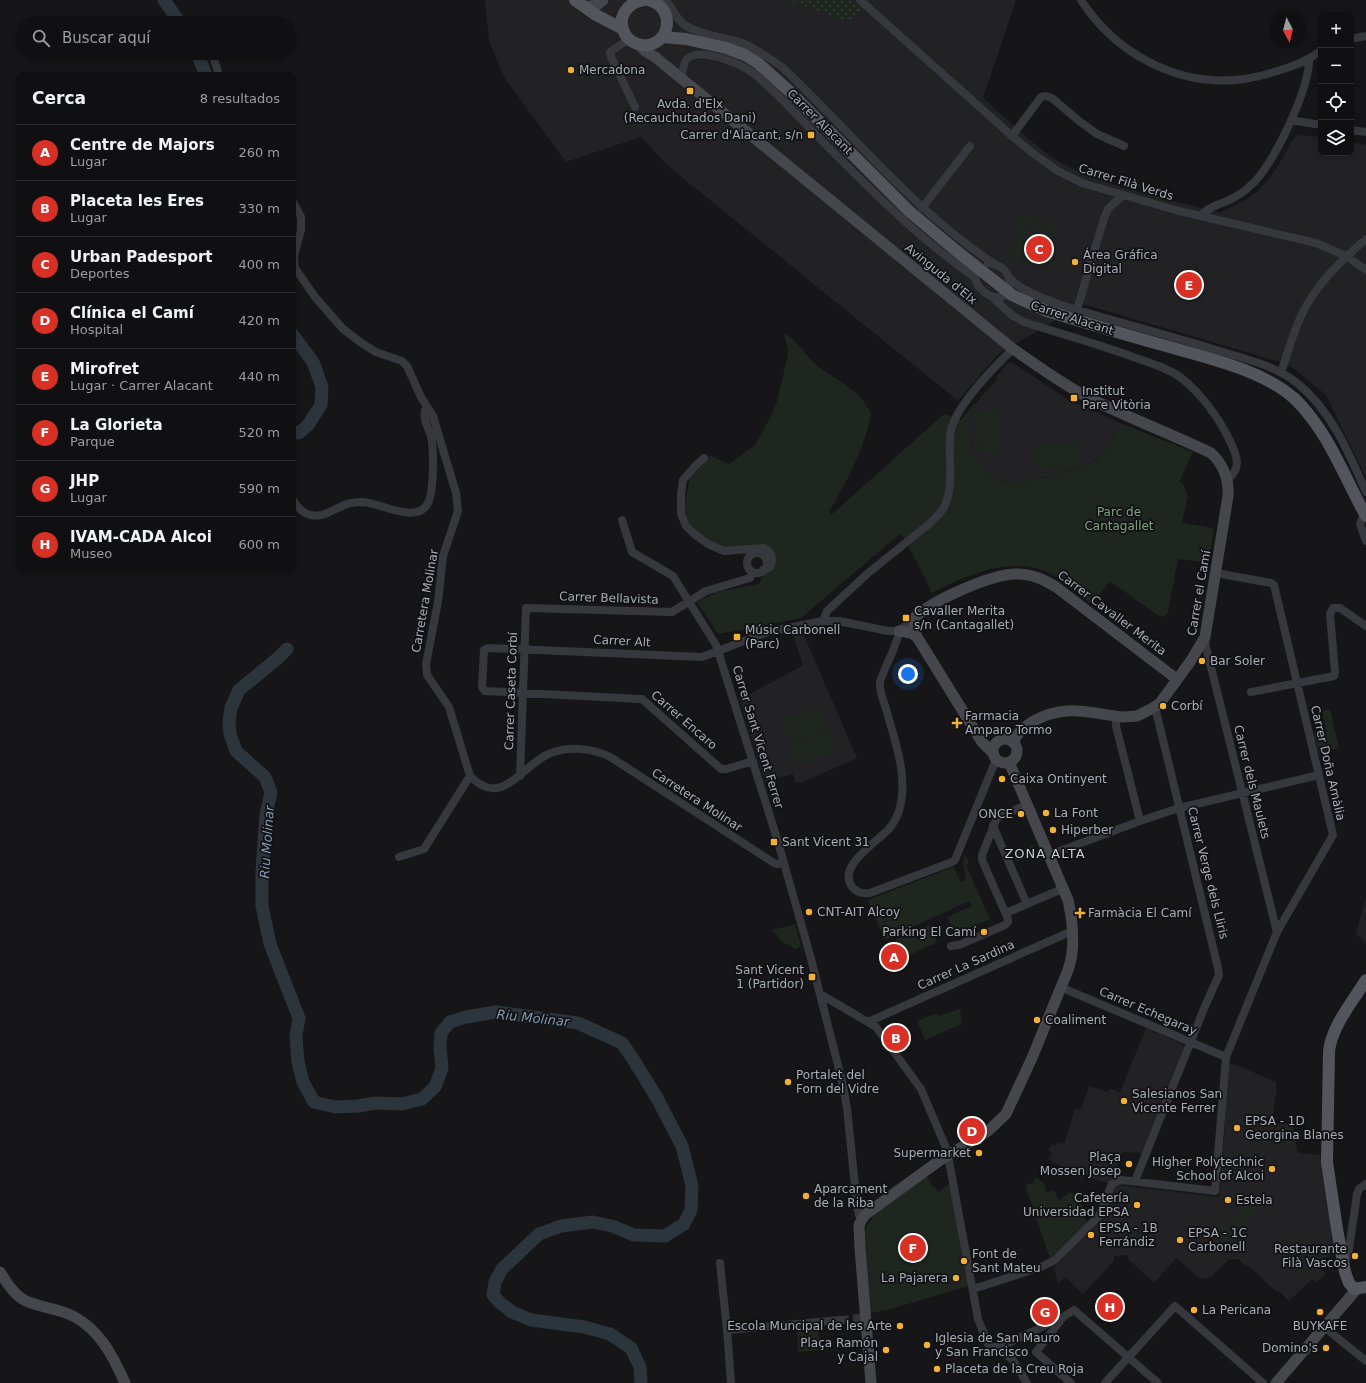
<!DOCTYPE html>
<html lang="es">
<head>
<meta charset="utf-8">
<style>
	body { margin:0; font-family:"DejaVu Sans",sans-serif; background:#1e1e20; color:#f1f3f6 }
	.controls { position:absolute; right:12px; top:12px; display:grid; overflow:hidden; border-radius:8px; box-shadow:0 2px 6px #0003 }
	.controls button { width:36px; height:36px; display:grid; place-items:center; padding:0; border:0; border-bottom:1px solid #303032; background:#101012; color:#f1f3f6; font:20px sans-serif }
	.compass { position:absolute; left:1270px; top:12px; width:36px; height:36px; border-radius:50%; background:#101012; box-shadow:0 2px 6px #0003; rotate:173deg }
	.you { position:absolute; left:908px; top:674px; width:14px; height:14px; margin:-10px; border:3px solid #fff; border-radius:50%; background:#1a73e8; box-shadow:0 0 0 6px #1a73e833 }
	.badge { display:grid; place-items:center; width:26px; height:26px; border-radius:50%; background:#d93025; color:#fff; font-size:13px; font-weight:700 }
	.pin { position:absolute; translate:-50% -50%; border:2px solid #fff; box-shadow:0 1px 4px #0006 }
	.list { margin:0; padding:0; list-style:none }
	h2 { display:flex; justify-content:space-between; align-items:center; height:52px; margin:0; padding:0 16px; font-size:17px }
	h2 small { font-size:13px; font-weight:400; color:#9c9d9f }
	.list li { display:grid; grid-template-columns:26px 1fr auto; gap:12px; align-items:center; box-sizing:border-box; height:56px; padding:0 16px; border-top:1px solid #303032 }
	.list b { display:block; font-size:15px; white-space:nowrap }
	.list p { margin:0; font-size:13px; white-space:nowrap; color:#9c9d9f }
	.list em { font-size:13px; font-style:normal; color:#9c9d9f }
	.icon { flex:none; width:22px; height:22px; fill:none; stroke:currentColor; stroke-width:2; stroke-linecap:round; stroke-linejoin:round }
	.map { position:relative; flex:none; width:1366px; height:1383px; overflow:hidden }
	.search { position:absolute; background:#101012; box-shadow:0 2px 6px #0003; left:16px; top:16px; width:280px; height:44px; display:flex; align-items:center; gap:10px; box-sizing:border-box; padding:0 14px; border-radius:22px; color:#9c9d9f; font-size:15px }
	.panel { position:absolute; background:#101012; box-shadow:0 2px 6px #0003; left:16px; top:72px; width:280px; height:500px; border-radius:8px }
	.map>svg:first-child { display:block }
	.built { fill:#222225 }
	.grass { fill:url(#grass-dots) }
	.green { fill:#1e261f }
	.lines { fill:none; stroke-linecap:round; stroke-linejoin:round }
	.river { stroke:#2c353c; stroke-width:13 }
	.street-tunnel { stroke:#333438; stroke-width:8; stroke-dasharray:8 4; stroke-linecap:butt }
	.street { stroke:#37383d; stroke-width:8 }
	.secondary { stroke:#45474d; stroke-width:11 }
	.primary { stroke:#53555c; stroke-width:12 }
	.poi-dot { fill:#f2b134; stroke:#111113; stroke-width:1.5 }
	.labels { text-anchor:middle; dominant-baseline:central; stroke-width:3.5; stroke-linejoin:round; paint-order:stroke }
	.poi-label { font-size:12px; fill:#a8adb8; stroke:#111113; text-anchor:start }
	.street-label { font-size:12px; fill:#a8adb8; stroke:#111113 }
	.park-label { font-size:12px; fill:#7fa381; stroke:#111113 }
	.water-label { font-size:13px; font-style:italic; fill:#7f9bb3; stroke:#111113 }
	.neighbourhood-label { font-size:13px; letter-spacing:1px; fill:#c9ccd4; stroke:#111113 }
</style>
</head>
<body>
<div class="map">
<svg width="1366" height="1383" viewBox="0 0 1366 1383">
	<defs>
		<pattern id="grass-dots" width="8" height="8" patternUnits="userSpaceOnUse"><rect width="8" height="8" fill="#1e261f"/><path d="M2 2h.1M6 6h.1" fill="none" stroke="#3c433d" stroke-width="1.8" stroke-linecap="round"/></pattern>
	</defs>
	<rect width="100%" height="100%" fill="#161618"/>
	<path class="built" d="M485,0H1016L983,98L1031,141L1054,159L1077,171L1124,188L1220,213L1244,201L1257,192L1269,179L1278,166L1294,138L1300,135L1321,137V153H1351V142L1366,145V478L1326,395L1293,368L1277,361L1083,304L998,354L958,401L668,166L641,137L566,162L504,77L489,41Z
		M1012,362L1067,399L1120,423L1107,451L1105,450L1103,455L1085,467L1061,472V475L1039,478V480L997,482L972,454L970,419L975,404L997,379L996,377L1008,363Z
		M803,633L857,758L801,783V782L796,783L793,774L765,782L739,698L750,694L803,665L793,635Z
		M1366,897V943L1356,934Z
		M1146,1028L1182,1044L1184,1048L1143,1153L1123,1152L1109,1184L1098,1180L1097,1181L1085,1174L1082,1179L1048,1159L1052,1153L1048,1150L1052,1144L1055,1146L1058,1142L1064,1145L1075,1109H1081L1089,1086L1108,1092L1110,1089L1120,1092Z
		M1229,1064L1236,1065L1276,1082L1277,1094L1275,1099L1272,1124H1294L1293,1129L1298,1153L1320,1155L1335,1253L1315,1263L1326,1274L1316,1282L1312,1279L1289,1301L1280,1292L1276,1291L1270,1286L1251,1268L1245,1265L1238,1259L1228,1260L1211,1277L1202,1279L1199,1278L1176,1258L1154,1283L1129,1260L1128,1255L1114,1256V1261L1083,1294L1065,1277L1058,1284L1054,1268L1088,1231L1113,1187L1117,1185L1219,1197L1225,1125L1227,1066Z"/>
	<path class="grass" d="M788,0H851L861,9L848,21Z"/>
	<path class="green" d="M1021,214L1032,217L1026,238L1015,235Z
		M1035,218L1045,221L1039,242L1029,239Z
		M1048,222L1058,225L1052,246L1042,243Z
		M1015,237L1025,240L1019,261L1009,258Z
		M1028,242L1038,245L1032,265L1022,263Z
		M1041,245L1051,248L1045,269L1035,266Z
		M784,333C799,341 806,357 819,367C841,384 858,387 871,414C864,449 848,481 829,511L831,515L944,414L961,420L974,404H975L970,419L972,454L997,482L1039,480V478L1061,475V472C1077,469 1097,466 1105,450L1107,451L1120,423L1193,452L1179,482L1183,484L1188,496L1182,523L1214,528L1208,563L1178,559L1168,612L1163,617L1157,615L1110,581L1092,605C1080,595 1067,583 1053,575C1014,553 967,575 932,593L921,570L901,533L801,618L718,634L697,602L717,592L759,584L770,562L769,556L762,551L720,549L690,528L684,510L690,476L704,458L711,456L729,464L755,445L771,416L777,401L787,359L788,350Z
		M998,409L1002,452L980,454L976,411Z
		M1080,444L1081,467L1037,470L1035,446Z
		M823,707L830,728L789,741L782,720Z
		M1330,709L1339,748L1319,754L1314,734L1326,731L1322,711Z
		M831,730L838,752L797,765L790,743Z
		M1033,845L1037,853L1016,862L1013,854Z
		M964,856L967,858L969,863L966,865L990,919L955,934L947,917L972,906L969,901L885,940L868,900L953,867L961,882L966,880L963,862Z
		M795,924L801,946L795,949L781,941L772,930Z
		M929,925L937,942L904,958L895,940Z
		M960,1009L962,1024L925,1040L917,1021L937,1013L938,1016Z
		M927,1176L933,1187L934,1186L938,1192L950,1183L968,1286L888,1310L869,1313L863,1243L866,1227L875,1213Z
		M1035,1177L1044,1183L1046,1192L1054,1190L1059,1201L1070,1192L1077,1197L1075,1200L1083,1206L1079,1210L1081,1214V1215L1088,1222L1050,1259L1025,1185L1033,1183Z
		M1250,1203L1257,1211L1222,1240L1215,1232Z
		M818,1326L820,1350L798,1352L797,1328Z"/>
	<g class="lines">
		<path class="river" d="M164,0L180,23
			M197,53L206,75
			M293,335L313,362L322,387L321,405L308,425L299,433L293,432
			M287,649L277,659L239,690L231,708L229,722L230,734L236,751L265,777L271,792L266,814L262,872V906L270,944L299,1018L296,1036L298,1062L303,1082L314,1102L335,1107L358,1106L376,1103L402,1104L422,1099L435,1087L442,1068L440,1047L441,1033L450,1022L466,1017L496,1012L578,1023L622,1043L633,1059L657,1098L682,1146L692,1186L691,1210L684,1224L665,1236L634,1235L612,1226L593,1222L561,1226L539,1234L502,1269L495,1282L493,1295L499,1302L512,1312L531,1320L584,1327L610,1334L631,1348L640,1367L641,1383"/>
		<path class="street-tunnel" d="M841,1320L861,1318"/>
		<path class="street" d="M665,0C673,8 676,20 686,26C703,36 724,37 742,43C757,49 769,58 782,67C852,133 912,209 993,263
			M860,0L1012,136L1034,154L1058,171L1082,183L1179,211L1316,243L1346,256L1366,270
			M1081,0C1114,51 1173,85 1235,80C1254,79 1292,68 1308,59C1313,57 1316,53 1321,51
			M629,39L610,52L611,57L635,107
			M1351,39L1366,36
			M212,53L219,75
			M682,79C683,72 682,65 687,59C700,46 740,64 752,72C759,77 764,83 770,88C794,110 815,135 838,157C881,200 924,242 974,277
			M1291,120L1321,125
			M1351,130L1366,132
			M1012,136L1041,97L1046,96L1052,98L1079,121L1097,134L1124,146
			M293,202L301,217V230L294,256L295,268L315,297L343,329L363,344L376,352L402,361L407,366L421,397L433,416L456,493L458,511L443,556L438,602L426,664L427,675L449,707L470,776C500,807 519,771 543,757C563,745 592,747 612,758L774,863L777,864L784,863
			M922,208L970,146
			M1201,216C1208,206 1223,204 1233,198C1239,195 1245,191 1250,186C1272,169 1311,86 1309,59
			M975,272C974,279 976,284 981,289C1009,317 1025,267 988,263
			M1009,278C1024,292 1045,299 1064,306C1114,321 1164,334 1213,349C1241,358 1273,364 1297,383C1331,410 1349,453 1366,492
			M991,296L1013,316L1024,322C1061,334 1099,344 1136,358C1151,363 1167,368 1180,377C1201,393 1219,418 1230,441C1237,456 1242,468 1228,479
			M1077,310L1104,218L1108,209L1123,195
			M1281,372C1288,353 1293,332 1302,314C1317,283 1341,261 1366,239
			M704,458L696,465L683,480L681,494V514L686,526L693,533L708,544L724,551L764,548C772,552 774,559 770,567L763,570
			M293,500C296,505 300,510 305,513C323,522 335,506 351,503C355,502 359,502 363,502C381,503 417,525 428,503C434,491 434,450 431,436C428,427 423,420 425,410L427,408
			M1364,513L1360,524L1366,541
			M622,520L632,552L673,576L716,645L718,651L778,842L810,955L842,1081L847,1108L857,1206L859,1215L862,1219
			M747 563a10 10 0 1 1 20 0a10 10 0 1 1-20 0Z
			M823,621L827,611L867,574L929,524C935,518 942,513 945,505C952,490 950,470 950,454C950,446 949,438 951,430C956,406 995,366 1013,349
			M899,631C897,645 889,659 884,671C883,675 880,679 880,683C879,691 884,702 886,709C895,741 909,778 899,811C897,817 893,824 889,829C877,842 835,867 853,888C858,893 863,894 870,893L952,862L955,860L995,762V757
			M899,631L915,617
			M1205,637L1206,647L1277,932
			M1251,692L1334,676L1335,672L1330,614L1333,608H1340L1366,626
			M1116,716V726L1140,821
			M753,761L727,769H721L642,699L485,691L482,687L484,650L488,648L702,657L768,632L823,621H839L888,631H899
			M520,776L526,608L672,612L706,591L750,578L753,572
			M993,826L1027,904
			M1049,855L1140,821L1179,808L1319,775
			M399,857L424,849L470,776
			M1006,913L1062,889
			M951,946L959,945L1005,925L1008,922V919L982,860V855L996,820L1000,816L1027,805
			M1060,987L1226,1057
			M820,994L868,1022L876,1027L921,1089L947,1150L978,1319L989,1346L992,1347H1000L1063,1317
			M868,1022L1072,931
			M1135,1181L1205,1006L1219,975L1218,968L1155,707
			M1341,1257L1348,1256L1357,1194L1359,1189L1366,1184
			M720,1263L727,1330L731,1383
			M973,1289L1041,1267L1055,1260L1099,1216L1112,1184L1117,1181L1122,1180L1215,1191L1226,1057L1277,932L1333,835L1274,585L1271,583L1216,573
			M1324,1327L1366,1361
			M727,1330L841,1320
			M1000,1347L1005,1354L1012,1359L1027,1383
			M1071,1383L1036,1352L1063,1317L1074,1310L1158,1383
			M1105,1383L1175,1306L1263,1383"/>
		<path class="secondary" d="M585,7L597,5L603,0
			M639,45L645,51L655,57L1013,349C1038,366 1062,384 1089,398C1129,418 1171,434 1211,453C1224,465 1229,479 1228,496L1205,637L1190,662L1160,703L1151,709L1137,716L1123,717C1088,713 1064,703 1032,722C1023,728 1016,733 1014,743
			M899,631L911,633L917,637L982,742L993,753
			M917,637L914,625L915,617C934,600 991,574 1016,574C1032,574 1043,579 1056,587L1174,677L1178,678
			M993 751a12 12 0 1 1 24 0a12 12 0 1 1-24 0Z
			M0,1272C7,1283 14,1295 26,1301C41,1308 58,1308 73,1316C100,1330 113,1356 125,1383
			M871,1383L860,1248L859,1225L862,1219L866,1214L939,1161L988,1131L1006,1114L1032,1058L1068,970C1076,948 1073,923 1068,900L1009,762
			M1276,1383L1356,1290"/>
		<path class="primary" d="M575,0L596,15L623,29
			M643,0C627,3 616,18 625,34C628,40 635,44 642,45C671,48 677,6 648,0
			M662,37L686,39L726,48L745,55L758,63L789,91L909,211L954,249L1012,295L1047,311C1086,323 1126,335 1166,346C1207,358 1264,370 1296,400C1329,433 1344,477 1366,516
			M1366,980C1353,1001 1331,1027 1329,1052L1327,1162L1337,1229L1345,1272L1349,1283L1354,1289L1366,1287"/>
	</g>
	<g class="poi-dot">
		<circle cx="571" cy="70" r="4"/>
		<rect x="686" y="87" width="8" height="8" rx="2"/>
		<rect x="807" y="131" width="8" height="8" rx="2"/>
		<circle cx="1075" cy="262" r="4"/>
		<rect x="1070" y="394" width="8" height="8" rx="2"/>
		<rect x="902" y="614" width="8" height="8" rx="2"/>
		<rect x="733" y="633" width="8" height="8" rx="2"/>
		<circle cx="1202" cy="661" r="4"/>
		<circle cx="1163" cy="706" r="4"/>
		<path d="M955 717h4v4h4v4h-4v4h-4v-4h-4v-4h4z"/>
		<circle cx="1002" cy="779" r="4"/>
		<circle cx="1046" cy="813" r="4"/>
		<circle cx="1021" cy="814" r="4"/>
		<circle cx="1053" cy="830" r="4"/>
		<rect x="770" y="838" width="8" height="8" rx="2"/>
		<circle cx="809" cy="912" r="4"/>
		<path d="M1078 907h4v4h4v4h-4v4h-4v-4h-4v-4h4z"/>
		<circle cx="984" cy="932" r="4"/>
		<rect x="808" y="973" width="8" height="8" rx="2"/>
		<circle cx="1037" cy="1020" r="4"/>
		<circle cx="788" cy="1082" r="4"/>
		<circle cx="1124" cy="1101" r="4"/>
		<circle cx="1237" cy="1128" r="4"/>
		<circle cx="979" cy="1153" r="4"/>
		<circle cx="1129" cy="1164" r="4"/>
		<circle cx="1272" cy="1169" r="4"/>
		<circle cx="806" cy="1196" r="4"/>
		<circle cx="1228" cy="1200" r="4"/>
		<circle cx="1137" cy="1205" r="4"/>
		<circle cx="1091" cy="1235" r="4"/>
		<circle cx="1180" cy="1240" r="4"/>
		<circle cx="1355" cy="1256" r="4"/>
		<circle cx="964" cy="1261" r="4"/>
		<circle cx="956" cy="1278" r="4"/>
		<circle cx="1194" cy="1310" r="4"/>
		<circle cx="1320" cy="1312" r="4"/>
		<circle cx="900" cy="1326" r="4"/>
		<circle cx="927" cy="1345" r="4"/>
		<circle cx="1326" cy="1348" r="4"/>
		<circle cx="886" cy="1350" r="4"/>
		<circle cx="937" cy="1369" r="4"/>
	</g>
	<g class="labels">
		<g class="poi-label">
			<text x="579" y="70">Mercadona</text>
			<text x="690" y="104" text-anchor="middle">Avda. d'Elx<tspan x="690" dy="14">(Recauchutados Dani)</tspan></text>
			<text x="803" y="135" text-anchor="end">Carrer d'Alacant, s/n</text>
			<text x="1083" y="255">Área Gráfica<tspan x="1083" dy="14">Digital</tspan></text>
			<text x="1082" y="391">Institut<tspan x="1082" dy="14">Pare Vitòria</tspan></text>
			<text x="914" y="611">Cavaller Merita<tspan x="914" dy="14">s/n (Cantagallet)</tspan></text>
			<text x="745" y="630">Músic Carbonell<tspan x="745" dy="14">(Parc)</tspan></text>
			<text x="1210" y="661">Bar Soler</text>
			<text x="1171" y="706">Corbí</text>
			<text x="965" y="716">Farmacia<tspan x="965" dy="14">Amparo Tormo</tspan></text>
			<text x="1010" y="779">Caixa Ontinyent</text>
			<text x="1054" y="813">La Font</text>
			<text x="1013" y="814" text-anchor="end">ONCE</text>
			<text x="1061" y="830">Hiperber</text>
			<text x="782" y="842">Sant Vicent 31</text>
			<text x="817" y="912">CNT-AIT Alcoy</text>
			<text x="1088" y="913">Farmàcia El Camí</text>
			<text x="976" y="932" text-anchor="end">Parking El Camí</text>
			<text x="804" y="970" text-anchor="end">Sant Vicent<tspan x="804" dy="14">1 (Partidor)</tspan></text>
			<text x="1045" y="1020">Coaliment</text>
			<text x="796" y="1075">Portalet del<tspan x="796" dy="14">Forn del Vidre</tspan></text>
			<text x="1132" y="1094">Salesianos San<tspan x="1132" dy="14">Vicente Ferrer</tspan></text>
			<text x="1245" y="1121">EPSA - 1D<tspan x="1245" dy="14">Georgina Blanes</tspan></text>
			<text x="971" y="1153" text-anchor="end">Supermarket</text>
			<text x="1121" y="1157" text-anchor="end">Plaça<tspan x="1121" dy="14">Mossen Josep</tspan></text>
			<text x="1264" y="1162" text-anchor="end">Higher Polytechnic<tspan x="1264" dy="14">School of Alcoi</tspan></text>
			<text x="814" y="1189">Aparcament<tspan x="814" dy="14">de la Riba</tspan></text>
			<text x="1129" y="1198" text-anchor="end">Cafetería<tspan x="1129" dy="14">Universidad EPSA</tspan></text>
			<text x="1236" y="1200">Estela</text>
			<text x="1099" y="1228">EPSA - 1B<tspan x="1099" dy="14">Ferrándiz</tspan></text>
			<text x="1188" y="1233">EPSA - 1C<tspan x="1188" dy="14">Carbonell</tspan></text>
			<text x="1347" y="1249" text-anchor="end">Restaurante<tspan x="1347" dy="14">Filà Vascos</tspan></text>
			<text x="972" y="1254">Font de<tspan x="972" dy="14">Sant Mateu</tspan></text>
			<text x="948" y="1278" text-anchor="end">La Pajarera</text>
			<text x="1202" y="1310">La Pericana</text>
			<text x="892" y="1326" text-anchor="end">Escola Muncipal de les Arte</text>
			<text x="1320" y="1326" text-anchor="middle">BUYKAFE</text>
			<text x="935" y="1338">Iglesia de San Mauro<tspan x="935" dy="14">y San Francisco</tspan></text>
			<text x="878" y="1343" text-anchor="end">Plaça Ramón<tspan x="878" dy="14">y Cajal</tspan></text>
			<text x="1318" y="1348" text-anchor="end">Domino's</text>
			<text x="945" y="1369">Placeta de la Creu Roja</text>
		</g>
		<g class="street-label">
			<text transform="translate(820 122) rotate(45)">Carrer Alacant</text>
			<text transform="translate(1126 182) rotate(17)">Carrer Filà Verds</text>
			<text transform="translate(941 274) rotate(39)">Avinguda d'Elx</text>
			<text transform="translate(1072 318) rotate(18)">Carrer Alacant</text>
			<text transform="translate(1199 593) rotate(-80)">Carrer el Camí</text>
			<text transform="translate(609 598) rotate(2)">Carrer Bellavista</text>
			<text transform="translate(425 601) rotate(-80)">Carretera Molinar</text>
			<text transform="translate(1112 613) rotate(37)">Carrer Cavaller Merita</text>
			<text transform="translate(622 641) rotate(3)">Carrer Alt</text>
			<text transform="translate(511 691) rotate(-88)">Carrer Caseta Corbí</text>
			<text transform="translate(684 720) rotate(41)">Carrer Encaro</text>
			<text transform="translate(758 737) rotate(73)">Carrer Sant Vicent Ferrer</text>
			<text transform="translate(1328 763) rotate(77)">Carrer Doña Amàlia</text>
			<text transform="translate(1252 782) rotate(76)">Carrer dels Maulets</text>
			<text transform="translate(697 800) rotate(33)">Carretera Molinar</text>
			<text transform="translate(1208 873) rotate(76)">Carrer Verge dels Lliris</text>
			<text transform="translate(966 965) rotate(-24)">Carrer La Sardina</text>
			<text transform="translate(1148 1011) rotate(23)">Carrer Echegaray</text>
		</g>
		<g class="park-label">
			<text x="1119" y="512">Parc de<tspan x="1119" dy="14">Cantagallet</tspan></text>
		</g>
		<g class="water-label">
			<text transform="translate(267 842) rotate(-86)">Riu Molinar</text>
			<text transform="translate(533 1018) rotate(6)">Riu Molinar</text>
		</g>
		<g class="neighbourhood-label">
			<text x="1045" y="853">ZONA ALTA</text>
		</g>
	</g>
</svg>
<div class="controls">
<button>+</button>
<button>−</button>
<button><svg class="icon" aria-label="locate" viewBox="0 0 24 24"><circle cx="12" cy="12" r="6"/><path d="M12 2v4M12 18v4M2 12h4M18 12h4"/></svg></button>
<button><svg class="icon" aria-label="layers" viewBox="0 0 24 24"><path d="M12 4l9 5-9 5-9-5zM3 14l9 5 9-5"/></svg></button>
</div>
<svg class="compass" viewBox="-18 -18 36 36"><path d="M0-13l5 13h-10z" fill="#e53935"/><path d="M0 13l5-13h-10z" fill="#9c9d9f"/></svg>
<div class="you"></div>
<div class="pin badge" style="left:894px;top:957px">A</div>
<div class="pin badge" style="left:896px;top:1038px">B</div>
<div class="pin badge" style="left:1039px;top:249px">C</div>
<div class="pin badge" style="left:972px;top:1131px">D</div>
<div class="pin badge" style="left:1189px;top:285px">E</div>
<div class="pin badge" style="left:913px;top:1248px">F</div>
<div class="pin badge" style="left:1045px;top:1312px">G</div>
<div class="pin badge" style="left:1110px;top:1307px">H</div>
<div class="search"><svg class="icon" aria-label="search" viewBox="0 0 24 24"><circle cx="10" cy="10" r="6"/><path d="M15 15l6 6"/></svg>Buscar aquí</div>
<section class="panel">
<h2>Cerca<small>8 resultados</small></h2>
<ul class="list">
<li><span class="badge">A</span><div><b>Centre de Majors</b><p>Lugar</p></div><em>260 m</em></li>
<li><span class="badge">B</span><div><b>Placeta les Eres</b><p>Lugar</p></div><em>330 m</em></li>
<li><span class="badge">C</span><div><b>Urban Padesport</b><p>Deportes</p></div><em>400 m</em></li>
<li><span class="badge">D</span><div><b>Clínica el Camí</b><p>Hospital</p></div><em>420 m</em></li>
<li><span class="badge">E</span><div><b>Mirofret</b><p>Lugar · Carrer Alacant</p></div><em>440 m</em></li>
<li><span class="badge">F</span><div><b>La Glorieta</b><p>Parque</p></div><em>520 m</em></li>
<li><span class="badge">G</span><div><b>JHP</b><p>Lugar</p></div><em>590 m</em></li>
<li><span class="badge">H</span><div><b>IVAM-CADA Alcoi</b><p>Museo</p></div><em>600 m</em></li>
</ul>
</section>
</div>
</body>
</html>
